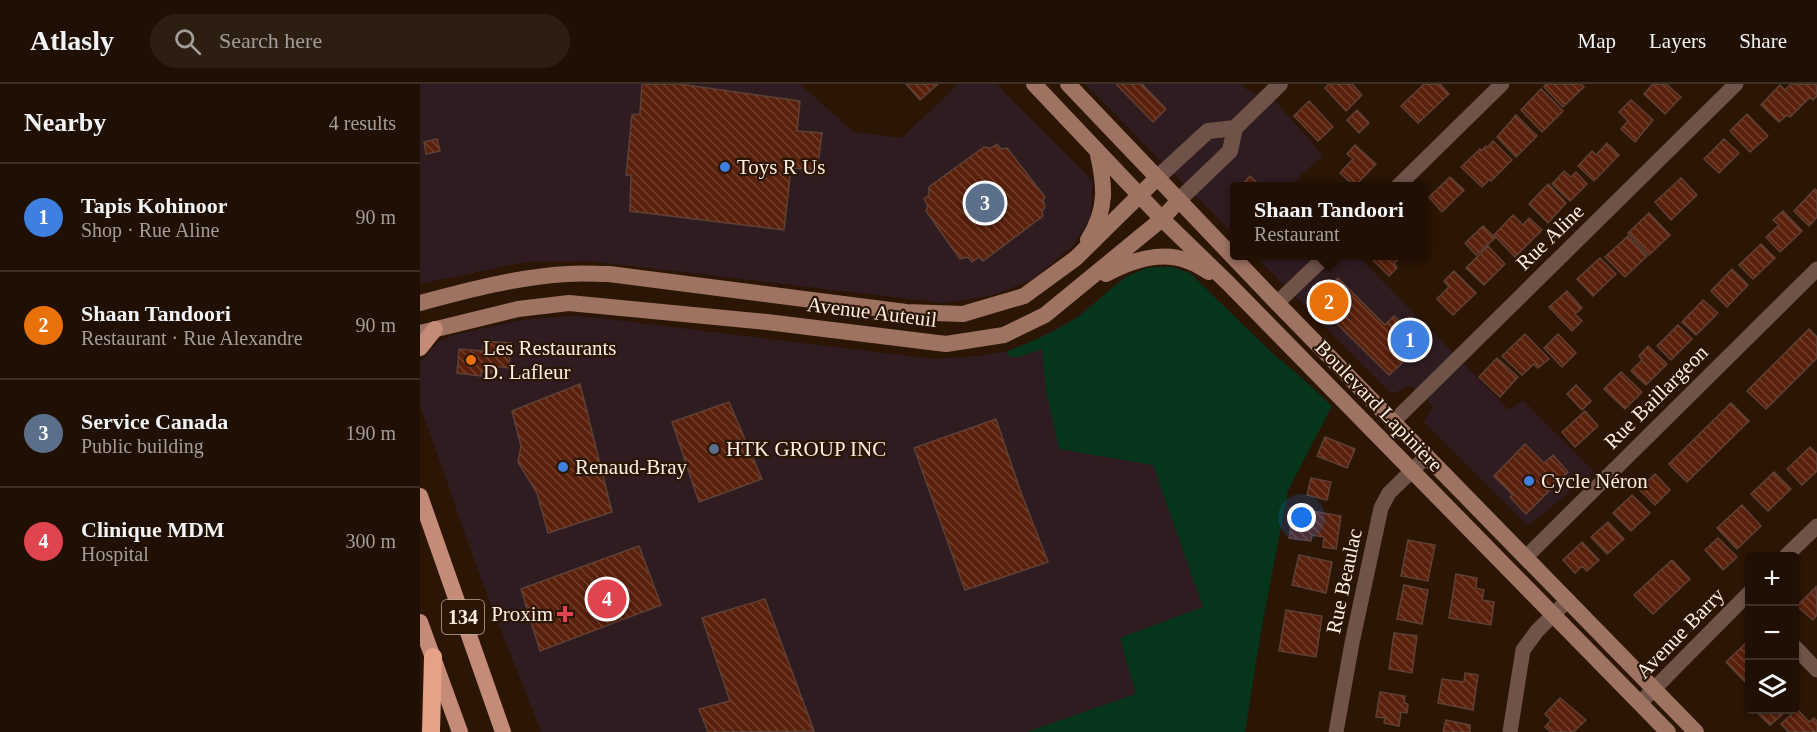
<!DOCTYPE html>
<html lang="en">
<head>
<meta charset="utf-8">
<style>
	body { margin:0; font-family:"Times New Roman",serif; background:#2d1e12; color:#f1f3f6 }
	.controls { position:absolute; right:18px; bottom:18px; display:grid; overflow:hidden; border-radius:6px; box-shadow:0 2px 4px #0004 }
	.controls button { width:54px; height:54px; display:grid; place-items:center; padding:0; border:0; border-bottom:2px solid #3d3025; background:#201003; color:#f1f3f6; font:30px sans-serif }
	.you { position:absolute; left:882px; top:434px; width:21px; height:21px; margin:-15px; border:4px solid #fff; border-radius:50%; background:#1a73e8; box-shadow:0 0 0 9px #1a73e833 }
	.badge { display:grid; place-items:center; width:39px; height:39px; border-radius:50%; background:#b45309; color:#fff; font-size:20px; font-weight:700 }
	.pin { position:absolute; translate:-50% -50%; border:3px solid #fff; box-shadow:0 2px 6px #0006 }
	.popup { position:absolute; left:810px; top:98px; width:198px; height:78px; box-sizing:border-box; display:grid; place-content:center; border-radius:6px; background:#201003; filter:drop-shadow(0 2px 4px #0005); font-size:20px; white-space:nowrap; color:#a29d9a }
	.popup b { font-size:22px; color:#f1f3f6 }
	.popup::after { content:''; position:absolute; left:50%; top:100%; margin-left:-12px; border:12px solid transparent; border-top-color:#201003 }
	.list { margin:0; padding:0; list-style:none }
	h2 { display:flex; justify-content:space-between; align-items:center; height:78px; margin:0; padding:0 24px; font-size:26px }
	h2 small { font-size:20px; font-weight:400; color:#a29d9a }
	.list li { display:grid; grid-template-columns:39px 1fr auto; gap:18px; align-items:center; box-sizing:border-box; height:108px; padding:0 24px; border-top:2px solid #3d3025 }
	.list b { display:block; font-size:22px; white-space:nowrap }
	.list p { margin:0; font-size:20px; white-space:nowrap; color:#a29d9a }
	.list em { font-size:20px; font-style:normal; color:#a29d9a }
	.icon { flex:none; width:33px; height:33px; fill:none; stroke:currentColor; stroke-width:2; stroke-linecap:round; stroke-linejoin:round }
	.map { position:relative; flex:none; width:1397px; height:648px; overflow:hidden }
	header { display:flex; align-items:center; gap:36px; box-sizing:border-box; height:84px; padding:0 30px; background:#201003; border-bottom:2px solid #3d3025 }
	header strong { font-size:28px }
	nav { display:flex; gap:33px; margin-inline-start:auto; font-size:21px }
	.search { width:420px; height:54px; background:#2d1e12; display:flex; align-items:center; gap:15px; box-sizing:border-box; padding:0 21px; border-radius:33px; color:#a29d9a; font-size:22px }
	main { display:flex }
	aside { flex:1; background:#201003 }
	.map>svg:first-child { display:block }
	.commercial { fill:#2f1c20 }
	.green { fill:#05351a }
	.building { fill:url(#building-back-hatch); stroke:#5f4036; stroke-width:1.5 }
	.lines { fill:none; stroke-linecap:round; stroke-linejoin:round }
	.minor { stroke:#6f5349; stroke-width:15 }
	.tertiary { stroke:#6f5349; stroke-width:16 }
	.secondary { stroke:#9f7362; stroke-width:16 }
	.primary { stroke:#c48b76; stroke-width:16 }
	.motorway { stroke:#e6a187; stroke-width:18 }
	.shop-dot { fill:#3f7fe0; stroke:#2b1504; stroke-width:2 }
	.food-dot { fill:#e8710a; stroke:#2b1504; stroke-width:2 }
	.service-dot { fill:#5c6f8a; stroke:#2b1504; stroke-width:2 }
	.health-dot { fill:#e0444e; stroke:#2b1504; stroke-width:2 }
	.labels { text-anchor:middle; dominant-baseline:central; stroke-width:4.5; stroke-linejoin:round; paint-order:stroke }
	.shield { fill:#2b1504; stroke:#beac9f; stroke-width:1.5 }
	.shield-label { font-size:20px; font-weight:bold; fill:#fdede2 }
	.poi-label { font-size:21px; fill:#fdede2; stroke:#2b1504; text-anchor:start }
	.street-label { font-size:21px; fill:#fdede2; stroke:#2b1504 }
</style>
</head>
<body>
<header>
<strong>Atlasly</strong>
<div class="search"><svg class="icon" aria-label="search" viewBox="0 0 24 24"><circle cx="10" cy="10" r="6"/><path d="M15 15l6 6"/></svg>Search here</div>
<nav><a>Map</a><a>Layers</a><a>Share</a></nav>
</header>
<main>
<aside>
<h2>Nearby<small>4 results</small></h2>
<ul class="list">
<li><span class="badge" style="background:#3f7fe0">1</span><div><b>Tapis Kohinoor</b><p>Shop · Rue Aline</p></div><em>90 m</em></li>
<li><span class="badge" style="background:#e8710a">2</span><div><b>Shaan Tandoori</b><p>Restaurant · Rue Alexandre</p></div><em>90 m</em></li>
<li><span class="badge" style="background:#5c6f8a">3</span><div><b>Service Canada</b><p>Public building</p></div><em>190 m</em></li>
<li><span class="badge" style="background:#e0444e">4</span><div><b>Clinique MDM</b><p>Hospital</p></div><em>300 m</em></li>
</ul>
</aside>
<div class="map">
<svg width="1397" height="648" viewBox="0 0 1397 648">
	<defs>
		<pattern id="building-back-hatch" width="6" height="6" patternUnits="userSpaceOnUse" patternTransform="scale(1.5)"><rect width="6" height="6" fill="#59200b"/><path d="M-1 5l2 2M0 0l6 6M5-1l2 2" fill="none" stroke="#72412e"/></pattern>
	</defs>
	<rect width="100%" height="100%" fill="#2b1504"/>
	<path class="commercial" d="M0,0H380L434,48L482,54L538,0H577L672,96L671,133L654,161L612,196L574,211L523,219L170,177L106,178L0,200Z
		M665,0H822L828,7L856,18L903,71L870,102L814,103V151Z
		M835,172H938L1089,326L1103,316L1174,388L1108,442L1004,338L1013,322L991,301L972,310Z
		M731,183H752L770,189L851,268L881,293L912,322L868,406L840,553L825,648H121L58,487L0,321V279L18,258L33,251L101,236L151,232L171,233L514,275L557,272L587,267L611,258L656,234L706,192Z"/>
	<path class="green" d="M731,183H752L770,189L851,268L881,293L912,322L868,406L840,553L825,648H607L716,610L700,554L783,523L733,381L639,365L626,306L622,265L596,274L589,272L587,267C612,258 637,247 659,232C683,215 700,190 731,183Z"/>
	<path class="building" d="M222,0H259L380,17L377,47L402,49L397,86L371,84L364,146L210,127L211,91H206L212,31L220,30Z
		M486,0H518L500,16Z
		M696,0H722L746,25L733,38Z
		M909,0H932L942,11L926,27L905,4Z
		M1004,0H1020L1029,10L998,39L981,22Z
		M1126,0H1161L1164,3L1143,23L1124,3Z
		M1233,0H1246L1261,13L1245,30L1224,10Z
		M1371,0H1396L1397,12L1393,16L1390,13L1370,33L1367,31L1359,38L1341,21L1360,1L1365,6Z
		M1121,5L1143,27L1122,48L1101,26Z
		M1211,16L1233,36L1215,58L1201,45L1208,37L1199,28Z
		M889,17L913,43L898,57L874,32Z
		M937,26L949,39L939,49L927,36Z
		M1327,30L1348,52L1330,68L1310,47Z
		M1096,31L1117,52L1096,73L1077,53Z
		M17,55L20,67L6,70L4,58Z
		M1304,55L1319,69L1299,89L1284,75Z
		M1073,57L1092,76L1071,97L1070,95L1062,103L1041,83L1060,65L1061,67L1066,62L1067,64Z
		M1187,59L1199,71L1174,97L1158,82L1172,67L1176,71Z
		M577,60L581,65L587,64L625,113L623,116L625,123L622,127L623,132L563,177L559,173L552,178L548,173L540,175L506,127L508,122L504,115L509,111V103L564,63L571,64Z
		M935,61L956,80L935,102L920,89L933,75L927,70Z
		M1144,87L1151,93L1156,88L1167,100L1150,117L1132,100Z
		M830,92L841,103H820Z
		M1030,93L1044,106L1022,128L1009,113Z
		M1261,94L1277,111L1251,136L1235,118Z
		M1128,100L1146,119L1128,139L1109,120Z
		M1395,105L1397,107V133L1389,142L1374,127Z
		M1363,127L1382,147L1360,168L1346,153L1359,141L1353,136Z
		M1229,129L1250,151L1229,171L1208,149Z
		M1093,131L1103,141L1109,134L1122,146L1095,173L1074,151Z
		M1063,142L1075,154L1056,171L1045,159Z
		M1208,152L1227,172L1205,193L1185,173Z
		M1341,160L1355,174L1333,195L1319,181Z
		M1068,162L1085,180L1064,201L1046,184Z
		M951,172H983L974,179L977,184L969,192L950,173Z
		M1180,174L1196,190L1173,212L1157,195Z
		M1312,185L1328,201L1307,223L1291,207Z
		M1034,187L1056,209L1033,231L1017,215L1029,203L1024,197Z
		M918,194L965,241L974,232L1005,259L969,291L894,217Z
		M1147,207L1162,224L1155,230L1162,237L1152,247L1129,223Z
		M1283,216L1298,229L1276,251L1262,238Z
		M1258,241L1272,255L1251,276L1237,262Z
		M1389,245L1397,253V274L1346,325L1327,307Z
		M1105,250L1129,275L1118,284L1114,280L1102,291L1082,272Z
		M1138,250L1156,269L1142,283L1124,264Z
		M64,257L91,259L89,284L73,282L72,289L61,288V292L37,289L39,265L63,267Z
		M1228,262L1247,280L1226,301L1211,287L1222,276L1219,272Z
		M1077,274L1098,293L1080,313L1059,293Z
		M1201,288L1222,308L1205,325L1184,305Z
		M160,300L192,428L128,449L117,409L98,378L101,362L92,327Z
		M1156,301L1171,317L1162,326L1147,310Z
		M309,318L342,395L279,418L252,338Z
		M1311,319L1329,337L1267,398L1249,380Z
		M1165,327L1178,342L1155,363L1142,348Z
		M576,335L600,406L628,478L545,506L494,364Z
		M905,353L935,365L927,384L897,372Z
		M1105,360L1124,379L1133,371L1148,388L1106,430L1090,413L1093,411L1074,392Z
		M1390,363L1397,370V387L1382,401L1367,385Z
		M1354,388L1371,405L1348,427L1331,410Z
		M1235,390L1250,406L1235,421L1219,405Z
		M891,394L911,398L907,416L887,411Z
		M1212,411L1230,429L1211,447L1193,429Z
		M1322,421L1341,442L1317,465L1297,444Z
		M893,427L921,432L916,465L903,463L904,453L892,451L891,457L869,454L872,437L891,440Z
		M1188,438L1204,455L1187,470L1171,453Z
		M1298,454L1317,473L1303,486L1285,466Z
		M988,456L1015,461L1008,497L981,492Z
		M1162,458L1179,476L1167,487L1162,482L1155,489L1143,476Z
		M219,462L241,521L120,567L101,505Z
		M879,471L912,478L906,509L872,501Z
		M1252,476L1270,495L1233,530L1214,511Z
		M1036,490L1057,494L1056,504L1064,506L1062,516L1074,518L1071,541L1029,534Z
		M984,501L1008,506L1002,540L977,535Z
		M1396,503L1397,531L1393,536L1377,522Z
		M345,515L394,647L288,648L279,625L310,617L282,534Z
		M866,526L902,532L896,573L859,567Z
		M974,549L997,552L992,589L969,585Z
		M1325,560L1330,564L1329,602L1306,578Z
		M1045,589L1058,591L1053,626L1018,619L1022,595L1044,598Z
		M960,608L985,612L984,619L988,620L987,629L981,628L979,642L964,639L965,634L956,633Z
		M1140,614L1166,636L1153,648H1131L1125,643L1131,636L1125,630Z
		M1377,625L1389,638L1394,634L1397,637V648H1369L1361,640Z
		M1334,626H1361L1364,629L1350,641Z
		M1026,636L1050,641V648H1023Z"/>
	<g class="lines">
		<path class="minor" d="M977,103L1082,0
			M857,219L906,172
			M974,337L1316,0
			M1366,472L1397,442
			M1106,473L1397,185
			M1374,562L1397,586
			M1220,619L1330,508
			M916,648L932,559L961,424L969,409L1007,372
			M1090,648L1103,566L1117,547L1148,516"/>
		<path class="tertiary" d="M737,94L788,47L815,44
			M759,116L810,67L815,44L860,0"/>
		<path class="secondary" d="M614,0L742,135L808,199L1248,648
			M648,0L857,219L1276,648
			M668,156C688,124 685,101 677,66
			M686,190C710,177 741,166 768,177C775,179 782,184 789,188
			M0,219C48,206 97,193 147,190C161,189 175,190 189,190L486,228L543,230L604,212L656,174L737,94
			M0,249L98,225L149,219L347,238L526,260L584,251L625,231L742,135L759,116"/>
		<path class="primary" d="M0,264L15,245
			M0,412L83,648
			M0,538L40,648"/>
		<path class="motorway" d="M11,648L13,573"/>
	</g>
	<g class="shop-dot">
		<circle cx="305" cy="83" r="6"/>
		<circle cx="143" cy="383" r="6"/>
		<circle cx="1109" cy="397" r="6"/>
	</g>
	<circle class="food-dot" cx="51" cy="276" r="6"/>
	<circle class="service-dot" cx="294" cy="365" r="6"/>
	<path class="health-dot" d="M142 521h6v6h6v6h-6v6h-6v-6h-6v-6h6z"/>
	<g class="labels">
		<rect class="shield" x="22" y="516" width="42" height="34" rx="4.5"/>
		<g class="shield-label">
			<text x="43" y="533">134</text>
		</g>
		<g class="poi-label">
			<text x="317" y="83">Toys R Us</text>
			<text x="63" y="264">Les Restaurants<tspan x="63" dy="24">D. Lafleur</tspan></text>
			<text x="306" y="365">HTK GROUP INC</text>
			<text x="155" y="383">Renaud-Bray</text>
			<text x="1121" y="397">Cycle Néron</text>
			<text x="133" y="530" text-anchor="end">Proxim</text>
		</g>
		<g class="street-label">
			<text transform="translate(1130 153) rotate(-44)">Rue Aline</text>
			<text transform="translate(452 228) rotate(7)">Avenue Auteuil</text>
			<text transform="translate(1236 313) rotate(-45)">Rue Baillargeon</text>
			<text transform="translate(959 322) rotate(46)">Boulevard Lapinière</text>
			<text transform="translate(924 497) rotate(-78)">Rue Beaulac</text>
			<text transform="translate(1260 549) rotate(-46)">Avenue Barry</text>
		</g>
	</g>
</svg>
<div class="controls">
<button>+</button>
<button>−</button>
<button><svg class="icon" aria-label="layers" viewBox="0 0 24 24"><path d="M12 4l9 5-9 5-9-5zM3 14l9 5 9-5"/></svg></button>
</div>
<div class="you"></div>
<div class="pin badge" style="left:990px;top:256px;background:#3f7fe0">1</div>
<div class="pin badge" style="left:909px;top:218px;background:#e8710a">2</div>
<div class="popup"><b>Shaan Tandoori</b>Restaurant</div>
<div class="pin badge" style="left:565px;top:119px;background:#5c6f8a">3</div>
<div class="pin badge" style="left:187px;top:515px;background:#e0444e">4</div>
</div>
</main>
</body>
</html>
